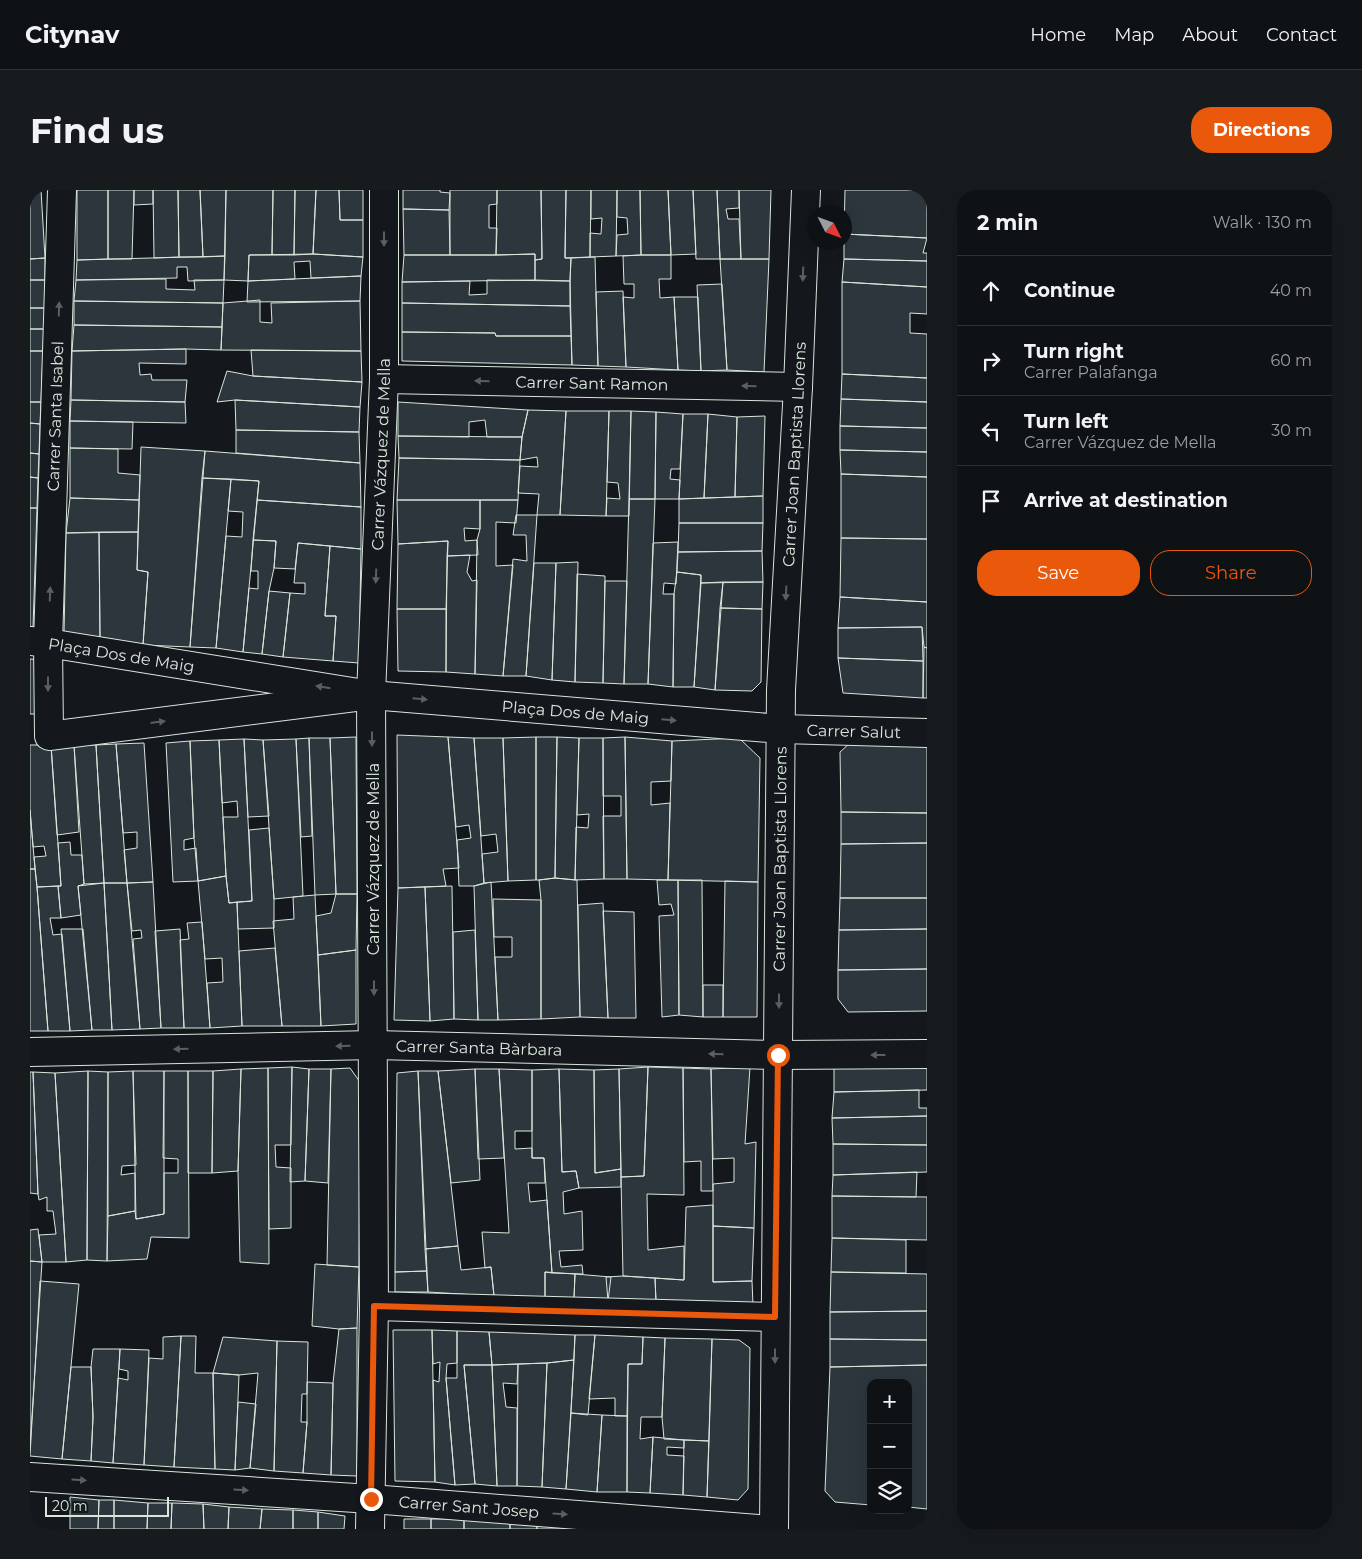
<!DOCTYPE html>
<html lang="en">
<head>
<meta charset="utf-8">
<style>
	body { margin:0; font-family:Montserrat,sans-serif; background:#181b1e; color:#f1f3f6 }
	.controls { position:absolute; right:15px; bottom:15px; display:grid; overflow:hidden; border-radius:10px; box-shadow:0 5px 20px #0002 }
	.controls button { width:45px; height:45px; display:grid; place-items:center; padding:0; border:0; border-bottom:1px solid #2f3234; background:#0f1215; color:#f1f3f6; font:25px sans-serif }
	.compass { position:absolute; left:777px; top:15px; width:45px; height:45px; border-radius:50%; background:#0f1215; box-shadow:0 5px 20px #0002; rotate:132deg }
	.scale { position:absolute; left:15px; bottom:12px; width:124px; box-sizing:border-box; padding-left:5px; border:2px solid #d8e6dc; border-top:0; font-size:14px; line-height:18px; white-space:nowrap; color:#d8e6dc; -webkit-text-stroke:4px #14181c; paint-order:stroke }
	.stop { position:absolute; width:15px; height:15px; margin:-11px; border:4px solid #ea580c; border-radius:50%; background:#fff }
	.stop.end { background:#ea580c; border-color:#fff; box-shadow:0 1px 5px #0008 }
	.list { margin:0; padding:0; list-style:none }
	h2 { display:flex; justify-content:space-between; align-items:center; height:65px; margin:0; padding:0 20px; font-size:21px }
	h2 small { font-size:16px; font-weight:400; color:#9b9ea0 }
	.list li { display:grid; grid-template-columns:32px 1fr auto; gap:15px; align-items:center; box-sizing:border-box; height:70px; padding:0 20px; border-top:1px solid #2f3234 }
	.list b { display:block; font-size:19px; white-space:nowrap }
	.list p { margin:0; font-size:16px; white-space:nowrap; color:#9b9ea0 }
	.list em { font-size:16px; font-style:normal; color:#9b9ea0 }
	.actions { display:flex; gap:10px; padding:15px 20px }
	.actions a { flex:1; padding:11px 0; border:1px solid #ea580c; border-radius:20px; text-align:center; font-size:18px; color:#ea580c }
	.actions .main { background:#ea580c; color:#fff }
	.icon { flex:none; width:28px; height:28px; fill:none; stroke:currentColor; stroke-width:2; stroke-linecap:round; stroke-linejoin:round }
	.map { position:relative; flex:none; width:897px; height:1339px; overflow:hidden; border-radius:20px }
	header { display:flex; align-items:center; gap:30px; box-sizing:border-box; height:70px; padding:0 25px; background:#0f1215; border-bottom:1px solid #2f3234 }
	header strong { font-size:24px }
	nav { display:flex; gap:28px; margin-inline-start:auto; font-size:18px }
	.intro { display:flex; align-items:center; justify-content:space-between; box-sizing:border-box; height:120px; padding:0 30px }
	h1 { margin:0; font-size:35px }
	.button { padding:12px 22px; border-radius:20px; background:#ea580c; color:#fff; font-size:18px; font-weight:700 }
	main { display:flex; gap:30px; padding:0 30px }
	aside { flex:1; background:#0f1215; border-radius:20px; box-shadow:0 5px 20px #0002 }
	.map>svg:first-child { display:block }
	.building { fill:#2c363c; stroke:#d8e6dc }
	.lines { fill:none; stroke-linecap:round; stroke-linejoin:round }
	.minor-casing { stroke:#d8e6dc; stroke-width:30 }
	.minor { stroke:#14181c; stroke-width:28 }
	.oneway { fill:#59605f }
	.route { stroke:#ea580c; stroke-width:6 }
	.labels { text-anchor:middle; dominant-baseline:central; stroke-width:4; stroke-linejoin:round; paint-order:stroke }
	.street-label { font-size:16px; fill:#d8e6dc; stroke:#14181c }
</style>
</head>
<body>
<header>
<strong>Citynav</strong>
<nav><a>Home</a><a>Map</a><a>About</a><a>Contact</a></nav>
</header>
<div class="intro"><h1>Find us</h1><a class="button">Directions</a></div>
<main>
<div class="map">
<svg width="897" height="1339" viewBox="0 0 897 1339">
	<rect width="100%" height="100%" fill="#14181c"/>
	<path class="building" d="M0,0H11L15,68L0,69Z
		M47,0H78V69L47,70Z
		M78,0H104L102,69H78Z
		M104,0H123V14L104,15Z
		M123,0H148L149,67L124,68Z
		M148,0H170L173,67H149Z
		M170,0H196L195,66L173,67Z
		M196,0H243L242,65H219L218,91L194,90Z
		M243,0H265L264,65H242Z
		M265,0H286L283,64L264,65Z
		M286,0H309L310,30H333V67L283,64Z
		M309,0H333V30H310Z
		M373,0H410V2L420,3L419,20L373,19Z
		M420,0H467V14L459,15V38H467L466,65H420Z
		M467,0H511L512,69L505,70V64L466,65Z
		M511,0H536L535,68H541L540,91L505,90V70L512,69Z
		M536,0H561L560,67L535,68Z
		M561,0H587L586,66L560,67V43L571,44L572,28L561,29Z
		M587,0H610L611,65L586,66L587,45L598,44L597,28L587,27Z
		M610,0H638L641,65H611Z
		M638,0H663L666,64L641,65Z
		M663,0H687L690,69H666Z
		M687,0H709V18L696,19L698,29H709L711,69H690Z
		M709,0H741L739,69H711Z
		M815,0H897V48L814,44Z
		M373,19L419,20L420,65H374Z
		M814,44L897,48L893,63H897V71L814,69Z
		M283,64L333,67L331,86L281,88L280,71L264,72L265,89L218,91L219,65Z
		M505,64V90L372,92L374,65H466Z
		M611,65H641V89H629L630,108L644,107L648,180L596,177L593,107L604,108V94H594L593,66Z
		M195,66L194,90L158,91L157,77H147V88L46,90L47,70Z
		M565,67L568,176L542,175L540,91L541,68Z
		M15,68V90H0V69Z
		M690,69H739L734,182L697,180Z
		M814,69L897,71V97L812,92Z
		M331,86L330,111L217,112L218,91Z
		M136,89V99L165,100L164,90H194L193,113L44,111L46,90Z
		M0,90H15V118H0Z
		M457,90L540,91V116L372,113V92L440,91L439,105L457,104Z
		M812,92L897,97V124L880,123V143L897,144V188L812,184Z
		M692,94L697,180L671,181L667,95Z
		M593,101L596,177L568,176L566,102Z
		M644,107H668L671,181L648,180Z
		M230,110V132L242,133L241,113L330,111L331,161L191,160L193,113Z
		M44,111L193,113L192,137L44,135Z
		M372,113L540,116L541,146H466L465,143L372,142Z
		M0,118H15L14,139H0Z
		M44,135L192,137L191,160L156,159L42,161Z
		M0,139H14L13,161H0Z
		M372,142L465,143L466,146H541L542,175L372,171Z
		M156,159V174L109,173L110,185L121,184L122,190H157L155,212L41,210L42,161Z
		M221,160L331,161L332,192L223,186Z
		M0,161H13L11,212H0Z
		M197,181L223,186L332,192L330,217L205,210L187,212Z
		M812,184L897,188V212L811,209Z
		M811,209L897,212V238L810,236Z
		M41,210L155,212L156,233L40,231Z
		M205,210L330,217L329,242L206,240Z
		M0,212H11L10,234L0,233Z
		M368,212L498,220L492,247H457L455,230L439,232V247L368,246Z
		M498,220L536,221L530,325H507L509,304L488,303L490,276L508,277L507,267L490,270L492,247Z
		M536,221H579L576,326L530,325Z
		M579,221H601L599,326H576L577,308L590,309L588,293L577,292Z
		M601,221L626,222L625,309H599Z
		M626,222L653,224L650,279H641L640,289L650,290L649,309H625Z
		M653,224H678L674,308L649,309Z
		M678,224L707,227L705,307L674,308Z
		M735,226L733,306L705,307L707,227Z
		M40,231L103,232L102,259L40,258Z
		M0,233L10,234L9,264L0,263Z
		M810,236L897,238V262L810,260Z
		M206,240L329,242L330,273L206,263Z
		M368,246L492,247L490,270L369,268Z
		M111,257L175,261L160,457L113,455L118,382L107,380Z
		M40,258L88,259V283L110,285L109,310L40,308Z
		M810,260L897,262V287L811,284Z
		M175,261L330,273L331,317L227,310L229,291L172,288Z
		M0,263L9,264L8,288L0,287Z
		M369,268L490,270L488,310H367Z
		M811,284L897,287V349L811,348Z
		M0,287L8,288L7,318H0Z
		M172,288L201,289L186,458L160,457Z
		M201,289L229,291L213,462L186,458L196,346L212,347L213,322L198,321Z
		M733,306V333H649V309Z
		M40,308L109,310L108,342L36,343Z
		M599,309H625L618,494H594Z
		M227,310L331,317V359L268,353L265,379L244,378L246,351L223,350Z
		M367,310H450V339L434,338L435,351L447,350L448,365L417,366L418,351L368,354Z
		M450,310H488L486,333L466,332V376L483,375L473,486L445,484L447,350L450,339Z
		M0,318H7L3,438H0Z
		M486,325H507L496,486H473L483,369L497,371L496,345H483Z
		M649,333H733L732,361L648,362Z
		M69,342H108L107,380L118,382L113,455L70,450Z
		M69,342L70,450L34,444L36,343Z
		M811,348L897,349V412L810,407Z
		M223,350L246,351L244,378L239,401L232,464L213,462L219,398L228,399V381H221Z
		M418,351L416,419H367L368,354Z
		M648,352L646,394L634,393L633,404H644L643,497L618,494L623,353Z
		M268,353L300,356L295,426H306L303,471L253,467L260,403L275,404V393H264Z
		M300,356L331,359L329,473L303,471L306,426H295Z
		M732,361L733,392L671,393V385L647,382L648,362Z
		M440,365L437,382L442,391L447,390L445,484L416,482L417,366Z
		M548,372L545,492L522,490L526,373Z
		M504,373H526L522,490L496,486Z
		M647,382L671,385L664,497H643L644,404Z
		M547,384L575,386L573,493L545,492Z
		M575,391H597L594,494L573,493Z
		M693,392L685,500L664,497L671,393Z
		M693,392H733L732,419L690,418Z
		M239,401L260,403L253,467L232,464Z
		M810,407L897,412V458L894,457L892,437L808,438Z
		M690,418L732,419L731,492L722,501L685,500Z
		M367,419H416V482L368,481Z
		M892,437L893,471L808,468V438Z
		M894,457L897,458V508H893Z
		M808,468L893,471V508L813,503Z
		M0,469L12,470L10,524H0Z
		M367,545L418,547L429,678L413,679L416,696L368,698Z
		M326,547L327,704H306L300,548Z
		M418,547L444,548L454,693L444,696H429L427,650L441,648L439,635L426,637Z
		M506,547H527L525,688L509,690H506Z
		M506,547V690L478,691L473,548Z
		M527,547L549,548L545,690L525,688Z
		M595,547L642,551L641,591L621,592V615L640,613L638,690L597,689Z
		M595,547L597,689H574L573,626H591V606H573V548Z
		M279,548L282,646L271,647L266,549Z
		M279,548H300L306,704L285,705Z
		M444,548H473L478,691L454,693L452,664L468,662L466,644L451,646Z
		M549,548H573L574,689L545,690L546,637L558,638L559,624L547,625Z
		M709,548L730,568L728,692L638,690L642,551Z
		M214,549L222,711L199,713L196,686L193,627H208L207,611L192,613L189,550Z
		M214,549L233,550L239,626L218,627Z
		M266,549L273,706L244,709L233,550Z
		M189,550L196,686L168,691L164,648L160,551Z
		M160,551L164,648L154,650V660L166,658L168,691L143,692L136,553Z
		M114,553L123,692L97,693L94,660L107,658V642L93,643L86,554Z
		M820,553L897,554V623L811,622L810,562Z
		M86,554L97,693H74L66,555Z
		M0,555H21L31,696L7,697L4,667L16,666L14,656L3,657L0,620Z
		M21,555H44L49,642L27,645Z
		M44,555H66L74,693L54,694Z
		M0,620L5,679H0Z
		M811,622L897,623V653L811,654Z
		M239,638L244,709V738L208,739L207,712L222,711L219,640Z
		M40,652L41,665H52L54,694L48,696L51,725L31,728L28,696H31L28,653Z
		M897,653V708H810L811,654Z
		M0,679H5L7,697L18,841H0Z
		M196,686L199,713L207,712L212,836L180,838L177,793L193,792L192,768L175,769L168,691Z
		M525,688L547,690L550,827L511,829V710L509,690Z
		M627,690H648L649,825L632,827L629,726L644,725L641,714L629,715Z
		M648,690H672L673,827L649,825Z
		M695,691L728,692L727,827H693Z
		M123,692L131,838L110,839L103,749L112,748L111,740L102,741L97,693Z
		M461,692L468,830H448L444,696Z
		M74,693H97L110,839L82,840Z
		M74,693L82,840H62L48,696Z
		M28,696L31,728H20L23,745L32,744L40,841H18L7,697Z
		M422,696L424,829L400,831L395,697Z
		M395,697L400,831L364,830L368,698Z
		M306,704H327L326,760L288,765L286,726L301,723Z
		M285,705L291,836H252L243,731L264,729L263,707Z
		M810,708H897V739L809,740Z
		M463,709L511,710V829L468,830L465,767H482V747H464Z
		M573,713L578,828L550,827L548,715Z
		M573,721L604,722L606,828H578Z
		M172,732L180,838H154L150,750L159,749L157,733Z
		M31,739H53L62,840L40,841Z
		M150,739L154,838H131L125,741Z
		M897,739V779L808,780L809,740Z
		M445,740L448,830L424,829L423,742Z
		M245,758L252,836H212L209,761Z
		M326,760V834L291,836L288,765Z
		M897,779V821L818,822L808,809V780Z
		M673,795H693V827H673Z
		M897,874V900L804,902V876Z
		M262,877L279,879L275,991L260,992Z
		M262,877L261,955H245L246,977L261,978V1038L239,1039L238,878Z
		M618,877L653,878L654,1005L617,1004L618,1060L654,1056V1090L593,1086L591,987L614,986Z
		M618,877L614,986L591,987L589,879Z
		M720,877L715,954L726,952L724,1038L683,1036V994L704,992V968L683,969L681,879Z
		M238,878L239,1074L210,1072L208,981L211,879Z
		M320,878L330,892L329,1077L297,1075L301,879Z
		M653,878L681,879L683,1001H671V971L654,972Z
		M211,879L208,981L182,983L183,881Z
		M279,879H301L298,993L275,991Z
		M445,879L450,990L421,993L408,881Z
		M445,879H469L474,968L448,969Z
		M469,879L502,880V941H485V959L502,958V968H514L515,993H498L500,1012L517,1010L522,1083L515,1082V1108L464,1106L461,1077L455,1078L452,1042L479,1043Z
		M529,879L564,880L565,983L591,979V997L549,998L546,981L532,982Z
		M529,879L532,982L546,981L549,998L533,1002L534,1024L552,1021L553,1060L529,1061L531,1077L552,1075L553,1084L522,1083L514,968H502V880Z
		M589,879L591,979L565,983L564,880Z
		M58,881L57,1070L36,1072L25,883Z
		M58,881L78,882L77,1071L57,1070Z
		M103,881L106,975L92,976L91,985L105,983V1021L78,1026V882Z
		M103,881H134V1024L106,1029Z
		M134,881H158L159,1048L121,1047L117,1069L77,1071L78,1026L105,1021L106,1029L134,1024V983H148V969L133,968Z
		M158,881H183L182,983H158Z
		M388,881L397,1081L365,1082L367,883Z
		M388,881H408L428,1056L395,1059Z
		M0,882H3L8,1004L0,1003Z
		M3,882L25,883L36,1072H12L9,1045L26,1044L23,1021H17V1007L9,1010L8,1004Z
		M889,900V918H897V926L802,928L804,902Z
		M897,926V955L803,954L802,928Z
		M803,954L897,955V982L803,985Z
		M887,982L886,1007L802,1006L803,985Z
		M802,1006L897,1007V1050L802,1048Z
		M683,1015V1092L722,1091L723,1115L626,1112L625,1088L654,1090L656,1017Z
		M683,1036L724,1038L722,1091L683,1092Z
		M8,1039L12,1072L0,1071V1040Z
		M802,1048L876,1050V1083L801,1082Z
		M428,1056L431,1080L461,1077L464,1106L398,1102L395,1059Z
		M0,1071L12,1072L0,1257Z
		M285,1074L329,1077L327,1138L309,1139L282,1136Z
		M397,1081L398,1102H365V1082Z
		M515,1082L545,1084L544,1108H515Z
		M801,1082L897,1084V1121L800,1122Z
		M545,1084L581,1087L578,1111L544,1108Z
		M593,1086L625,1088L626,1112L578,1111L576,1087Z
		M10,1091L49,1094L32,1269L0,1266Z
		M897,1121V1150L800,1149V1122Z
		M327,1138V1286L301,1285L303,1193L309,1139Z
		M363,1140H402L405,1292L365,1291Z
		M402,1140L427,1141V1173L417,1174L416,1188L425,1295L405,1292L403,1190L409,1192L410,1172L403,1174Z
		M427,1141L459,1142L462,1175H434L445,1294L425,1295L416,1188H427Z
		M459,1142L545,1145L544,1170L517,1173L462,1175Z
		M545,1145H565L558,1225L541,1223Z
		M565,1145L613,1147L612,1174H598L597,1226H585V1208L559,1209Z
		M151,1146L144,1277L114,1275L119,1168L133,1169V1147Z
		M151,1146H166L165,1183H183L185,1279L144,1277Z
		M193,1147L247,1151L244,1281L220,1278L228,1183L209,1185L183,1183Z
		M613,1147L635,1148L632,1227H611L610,1249L623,1247L620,1303L597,1302L598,1174H612Z
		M635,1148L682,1149L679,1251L634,1249L632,1227Z
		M682,1149L709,1150L720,1158L718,1299L708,1310L677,1307Z
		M800,1149L897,1150V1175L800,1177Z
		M247,1151L278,1152L277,1204H272L271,1232H277L273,1283L244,1281Z
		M63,1159H90L83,1273L61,1271L63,1227L61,1177Z
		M90,1159L119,1160L114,1275L83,1273L88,1188L98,1190V1181L89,1179Z
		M544,1170L536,1299L512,1297L517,1173Z
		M517,1173L512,1297L487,1296L488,1174Z
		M488,1174L487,1194L473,1193L476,1217L487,1218V1296H467L462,1175Z
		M434,1175H462L467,1296L445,1294Z
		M897,1175V1319L878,1317V1193H841V1315L805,1312L795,1301L800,1177Z
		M41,1177H61L63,1227L61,1271L32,1269Z
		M183,1183L209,1185L205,1280L185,1279Z
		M277,1192L303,1193L301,1285L273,1283L277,1232Z
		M208,1212L226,1214L220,1278L205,1280Z
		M541,1223L572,1225L567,1302L536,1299Z
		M572,1225L597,1226V1302H567Z
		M623,1247L654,1250V1258L637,1257V1265L654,1266L653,1305L620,1303Z
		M654,1250L679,1251L677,1307L653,1305Z
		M40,1307L69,1310L68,1339H40Z
		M69,1310H84V1339H68Z
		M84,1310L118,1313L117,1339H84Z
		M118,1313H142L141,1339H117Z
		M142,1313L173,1314L174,1339H141Z
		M173,1314L199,1317L198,1339H174Z
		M199,1317L232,1319L230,1339H198Z
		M232,1319L263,1320V1339H230Z
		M263,1320L288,1322V1339H263Z
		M288,1322L315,1326L314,1339H288Z
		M374,1329H401V1339H374Z
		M401,1329H434V1339H401Z
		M434,1329L480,1333V1339H434Z
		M480,1333L507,1335V1339H480Z
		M507,1335L533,1337V1339H507Z"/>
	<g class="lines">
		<g class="minor-casing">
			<g id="minor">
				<path id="s1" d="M354,189L768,197"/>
				<path id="s2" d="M0,451L18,453L32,0"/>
				<path id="s3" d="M341,505L19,546L18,453L341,505L751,539L897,543"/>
				<path id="s4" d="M0,862L344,855L748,865L897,864"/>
				<path d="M344,1116L745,1127"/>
				<path id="s5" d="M0,1287L341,1309L728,1339"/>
				<path id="s6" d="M340,1339L344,1116L341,505L354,189V0"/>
				<path id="s7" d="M744,1339L751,500L768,197L776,0"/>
			</g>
		</g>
		<use href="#minor" class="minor"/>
	</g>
	<defs><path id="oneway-solid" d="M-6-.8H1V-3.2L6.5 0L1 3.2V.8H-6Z" transform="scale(1.25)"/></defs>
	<g class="oneway">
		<use href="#oneway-solid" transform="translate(354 49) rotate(90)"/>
		<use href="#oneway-solid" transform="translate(773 84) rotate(92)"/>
		<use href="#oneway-solid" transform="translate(29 119) rotate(-88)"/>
		<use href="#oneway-solid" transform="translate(452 191) rotate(-179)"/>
		<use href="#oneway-solid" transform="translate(719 196) rotate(-179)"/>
		<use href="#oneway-solid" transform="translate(346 386) rotate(92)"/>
		<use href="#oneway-solid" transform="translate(756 403) rotate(93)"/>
		<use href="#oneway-solid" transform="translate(20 404) rotate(-88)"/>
		<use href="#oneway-solid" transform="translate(18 494) rotate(90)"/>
		<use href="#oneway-solid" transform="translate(293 497) rotate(-171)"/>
		<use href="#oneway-solid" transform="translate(390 509) rotate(5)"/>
		<use href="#oneway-solid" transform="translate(639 530) rotate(5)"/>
		<use href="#oneway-solid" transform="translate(128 532) rotate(-7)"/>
		<use href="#oneway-solid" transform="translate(342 549) rotate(90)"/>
		<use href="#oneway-solid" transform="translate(344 798) rotate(90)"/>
		<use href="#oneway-solid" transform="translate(749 811) rotate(90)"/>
		<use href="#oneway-solid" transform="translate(313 856) rotate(179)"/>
		<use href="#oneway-solid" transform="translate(151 859) rotate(179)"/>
		<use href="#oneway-solid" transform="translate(686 864) rotate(-179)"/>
		<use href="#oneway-solid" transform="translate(848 865) rotate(180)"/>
		<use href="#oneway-solid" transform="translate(745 1166) rotate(90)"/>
		<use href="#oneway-solid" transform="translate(49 1290) rotate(4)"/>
		<use href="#oneway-solid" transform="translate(211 1300) rotate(4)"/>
		<use href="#oneway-solid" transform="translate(530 1324) rotate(4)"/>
	</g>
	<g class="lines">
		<path class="route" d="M341,1309L344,1116L745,1127L748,865"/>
	</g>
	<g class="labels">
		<g class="street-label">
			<text stroke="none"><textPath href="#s1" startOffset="208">Carrer Sant Ramon</textPath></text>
			<text stroke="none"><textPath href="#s2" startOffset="245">Carrer Santa Isabel</textPath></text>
			<text stroke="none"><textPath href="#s6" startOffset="1075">Carrer Vázquez de Mella</textPath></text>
			<text stroke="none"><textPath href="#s7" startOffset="1075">Carrer Joan Baptista Llorens</textPath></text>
			<text stroke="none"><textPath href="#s3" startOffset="492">Plaça Dos de Maig</textPath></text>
			<text stroke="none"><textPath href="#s3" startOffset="950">Plaça Dos de Maig</textPath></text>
			<text stroke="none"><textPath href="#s3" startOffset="1229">Carrer Salut</textPath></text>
			<text transform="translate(343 669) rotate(-90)">Carrer Vázquez de Mella</text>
			<text stroke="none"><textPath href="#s7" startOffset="670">Carrer Joan Baptista Llorens</textPath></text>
			<text stroke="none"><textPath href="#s4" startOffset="449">Carrer Santa Bàrbara</textPath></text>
			<text stroke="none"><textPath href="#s5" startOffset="440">Carrer Sant Josep</textPath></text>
		</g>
	</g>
</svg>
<div class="controls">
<button>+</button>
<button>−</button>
<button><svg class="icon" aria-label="layers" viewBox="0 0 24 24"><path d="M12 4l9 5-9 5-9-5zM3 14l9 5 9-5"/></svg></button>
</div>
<svg class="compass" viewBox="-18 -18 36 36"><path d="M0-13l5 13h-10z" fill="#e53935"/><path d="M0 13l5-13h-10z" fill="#9b9ea0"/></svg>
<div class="scale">20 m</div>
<div class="stop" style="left:748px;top:865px"></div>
<div class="stop end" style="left:341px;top:1309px"></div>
</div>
<aside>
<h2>2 min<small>Walk · 130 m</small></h2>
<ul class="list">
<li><svg class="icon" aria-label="ahead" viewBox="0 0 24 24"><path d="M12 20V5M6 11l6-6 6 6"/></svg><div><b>Continue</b></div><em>40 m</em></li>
<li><svg class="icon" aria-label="right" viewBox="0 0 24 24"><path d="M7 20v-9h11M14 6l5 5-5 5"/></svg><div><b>Turn right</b><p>Carrer Palafanga</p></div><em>60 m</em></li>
<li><svg class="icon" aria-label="left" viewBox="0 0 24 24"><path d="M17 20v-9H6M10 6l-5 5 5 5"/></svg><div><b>Turn left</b><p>Carrer Vázquez de Mella</p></div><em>30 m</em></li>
<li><svg class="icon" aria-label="arrive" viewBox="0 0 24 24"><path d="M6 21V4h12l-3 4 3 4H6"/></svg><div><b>Arrive at destination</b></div></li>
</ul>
<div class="actions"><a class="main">Save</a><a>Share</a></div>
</aside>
</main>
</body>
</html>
